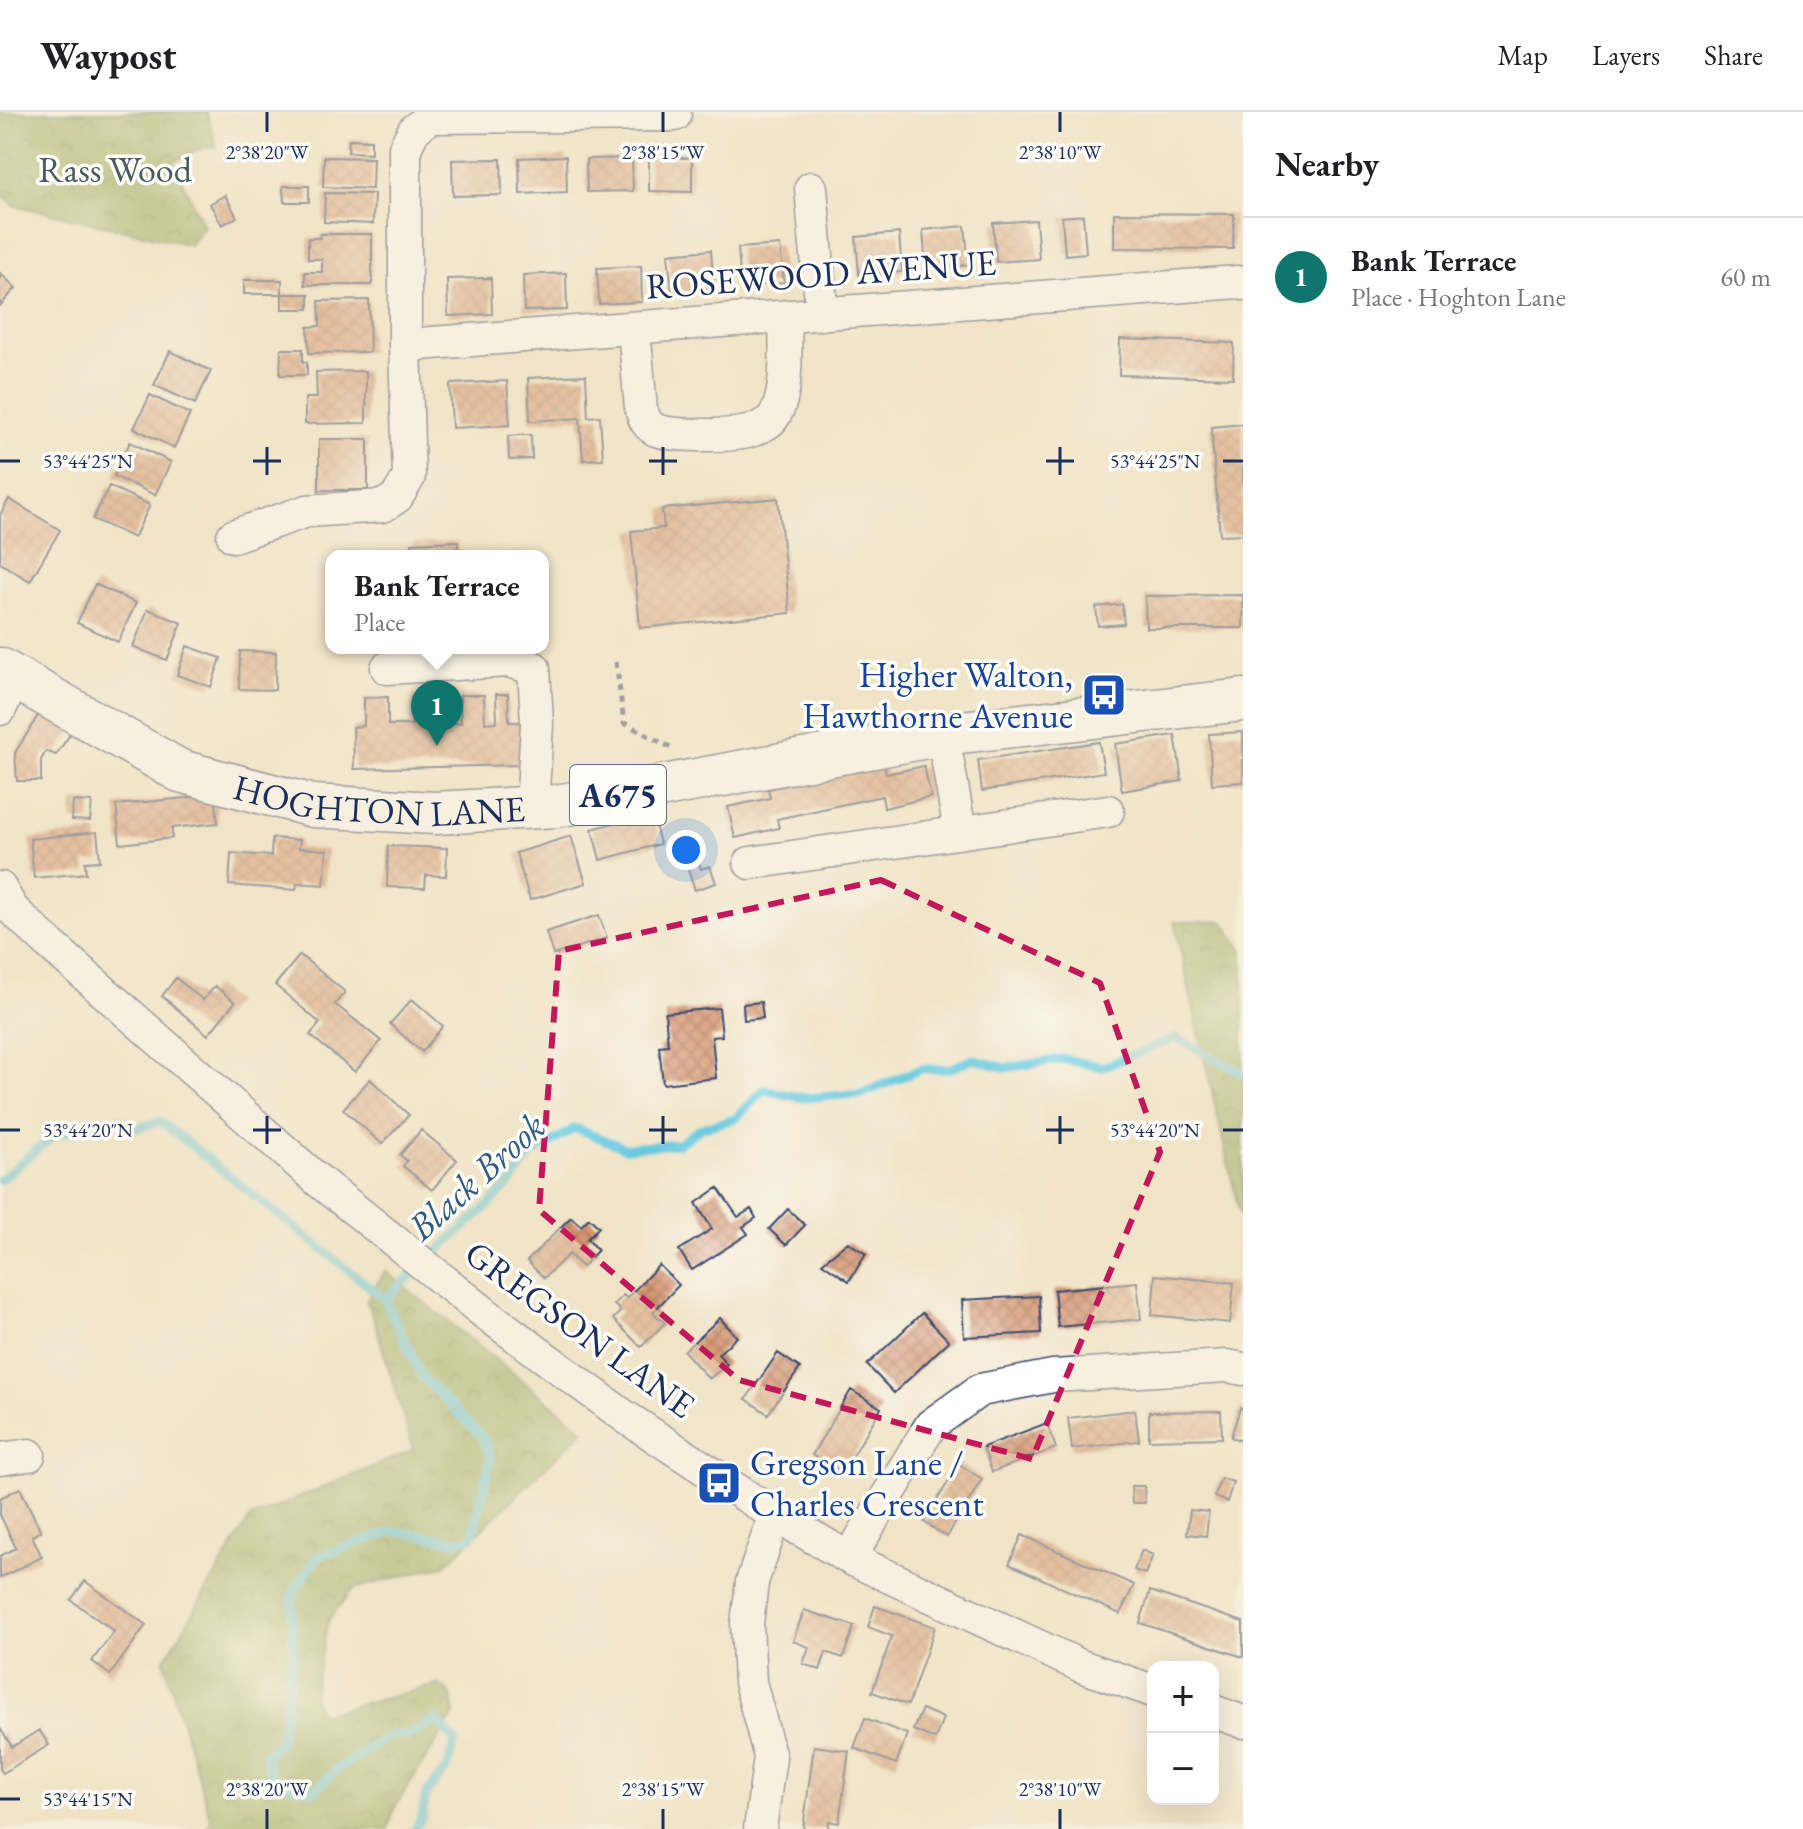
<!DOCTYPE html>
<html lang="en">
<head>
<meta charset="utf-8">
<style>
	body { margin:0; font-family:"EB Garamond",serif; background:#f2f2f2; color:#202124 }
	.controls { position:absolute; right:24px; bottom:24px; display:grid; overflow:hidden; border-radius:16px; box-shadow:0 8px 32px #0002 }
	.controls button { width:72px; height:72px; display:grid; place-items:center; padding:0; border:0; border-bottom:2px solid #e0e0e0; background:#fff; color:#202124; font:40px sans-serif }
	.you { position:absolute; left:686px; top:738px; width:28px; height:28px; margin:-20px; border:6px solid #fff; border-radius:50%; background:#1a73e8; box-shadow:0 0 0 12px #1a73e833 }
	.badge { display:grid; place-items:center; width:52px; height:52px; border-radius:50%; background:#0f766e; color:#fff; font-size:26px; font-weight:700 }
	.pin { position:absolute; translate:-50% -66px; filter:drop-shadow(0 2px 4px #0008) }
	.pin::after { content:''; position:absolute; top:42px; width:28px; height:24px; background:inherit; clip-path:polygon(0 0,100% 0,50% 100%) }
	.popup { position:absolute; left:325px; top:438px; width:224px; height:104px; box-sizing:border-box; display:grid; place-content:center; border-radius:16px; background:#fff; filter:drop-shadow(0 2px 6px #0005); font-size:26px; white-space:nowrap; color:#757577 }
	.popup b { font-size:30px; color:#202124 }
	.popup::after { content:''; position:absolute; left:50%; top:100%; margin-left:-16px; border:16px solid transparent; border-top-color:#fff }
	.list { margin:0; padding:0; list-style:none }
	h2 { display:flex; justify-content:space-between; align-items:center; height:104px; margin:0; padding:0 32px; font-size:34px }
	h2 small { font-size:26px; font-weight:400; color:#757577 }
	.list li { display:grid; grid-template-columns:52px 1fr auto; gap:24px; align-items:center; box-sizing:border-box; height:120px; padding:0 32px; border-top:2px solid #e0e0e0 }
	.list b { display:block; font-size:30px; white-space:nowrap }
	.list p { margin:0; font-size:26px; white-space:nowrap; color:#757577 }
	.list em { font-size:26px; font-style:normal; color:#757577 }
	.map { position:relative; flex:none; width:1243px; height:1717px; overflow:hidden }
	header { display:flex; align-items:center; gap:48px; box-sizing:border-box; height:112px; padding:0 40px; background:#fff; border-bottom:2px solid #e0e0e0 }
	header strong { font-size:38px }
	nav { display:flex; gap:44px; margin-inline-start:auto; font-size:28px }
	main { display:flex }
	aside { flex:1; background:#fff }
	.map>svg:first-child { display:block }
	.forest { fill:url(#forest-crowns); stroke:#566c5c; stroke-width:2 }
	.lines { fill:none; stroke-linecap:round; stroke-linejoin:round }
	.stream { stroke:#60c6dd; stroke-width:9 }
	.building { fill:url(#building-cross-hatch) }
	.minor-casing { stroke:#3b4a6e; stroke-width:35 }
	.major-casing { stroke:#3b4a6e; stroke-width:45 }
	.path { stroke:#3b4a6e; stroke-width:5; stroke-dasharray:6 6; stroke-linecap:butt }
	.minor { stroke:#fff; stroke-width:32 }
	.major { stroke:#fff; stroke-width:42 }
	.marked { fill:none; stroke:#c2185b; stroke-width:6; stroke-dasharray:16 10; stroke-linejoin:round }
	.ticks { fill:none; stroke:#1b2f5e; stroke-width:3 }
	.labels { text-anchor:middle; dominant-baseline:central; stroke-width:7; stroke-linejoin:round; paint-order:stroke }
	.shield { fill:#fdfcf7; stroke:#5f6c8c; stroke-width:2 }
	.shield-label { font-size:34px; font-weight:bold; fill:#1b2f5e }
	.park-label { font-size:36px; fill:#4a5c60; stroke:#fdfcf7 }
	.street-label { font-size:36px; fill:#1b2f5e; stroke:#fdfcf7 }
	.transit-label { font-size:36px; fill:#164399; stroke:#fdfcf7; text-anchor:end }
	.water-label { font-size:38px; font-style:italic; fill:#305c84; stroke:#fdfcf7 }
	.ticks-label { font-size:20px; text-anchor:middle; fill:#1b2f5e; stroke:#fdfcf7; stroke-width:7; stroke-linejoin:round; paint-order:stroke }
</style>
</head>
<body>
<header>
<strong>Waypost</strong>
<nav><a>Map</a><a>Layers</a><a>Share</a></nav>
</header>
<main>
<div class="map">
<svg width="1243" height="1717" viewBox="0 0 1243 1717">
	<defs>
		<pattern id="forest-crowns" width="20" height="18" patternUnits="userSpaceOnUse" patternTransform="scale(2)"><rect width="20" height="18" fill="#92aa5b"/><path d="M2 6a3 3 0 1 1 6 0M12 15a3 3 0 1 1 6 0" fill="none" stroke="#768b4e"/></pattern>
		<pattern id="building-cross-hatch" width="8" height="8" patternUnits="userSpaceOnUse" patternTransform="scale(2)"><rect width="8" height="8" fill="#d6946e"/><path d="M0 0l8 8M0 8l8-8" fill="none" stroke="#ad795e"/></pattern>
	</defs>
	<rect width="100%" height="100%" fill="#fdfcf7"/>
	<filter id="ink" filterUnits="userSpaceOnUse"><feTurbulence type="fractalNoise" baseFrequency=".0125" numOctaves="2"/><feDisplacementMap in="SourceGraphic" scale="16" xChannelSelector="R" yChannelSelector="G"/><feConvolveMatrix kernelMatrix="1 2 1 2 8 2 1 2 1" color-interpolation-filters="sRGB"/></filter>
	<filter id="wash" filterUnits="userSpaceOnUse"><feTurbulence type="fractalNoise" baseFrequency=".006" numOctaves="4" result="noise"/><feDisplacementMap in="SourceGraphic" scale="32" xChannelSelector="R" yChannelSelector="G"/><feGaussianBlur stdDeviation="1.8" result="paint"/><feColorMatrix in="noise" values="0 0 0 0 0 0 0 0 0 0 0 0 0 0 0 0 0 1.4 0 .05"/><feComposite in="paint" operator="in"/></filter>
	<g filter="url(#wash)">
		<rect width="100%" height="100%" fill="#f0e3c6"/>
		<path class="forest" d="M0,0H207L217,35L202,36L173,50L204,114L190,133L14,93L0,80Z
			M1223,809L1243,839V1104L1239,1100L1174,810Z
			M385,1159L584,1318L445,1453L353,1477L328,1509L313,1586L321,1602L440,1572L452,1584L455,1601L395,1695L388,1717H206L211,1709L164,1549L250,1406L413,1338L375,1211L366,1189Z"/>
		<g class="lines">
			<path class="stream" d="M0,1068L53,1024L76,1017H96L119,1007L134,1017L160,1009L385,1187L422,1265L483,1326L491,1346L472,1425L457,1429L395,1419L318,1444L292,1482L293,1543L280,1631L265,1644L271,1665L298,1676L314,1679L340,1655L392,1622L407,1624L436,1608L455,1629L448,1655L426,1682L422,1705L415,1717
				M385,1187L488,1094L513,1069L530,1044L575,1016L625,1036L678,1032L701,1016L735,1007L764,978L804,986L861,982L921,957H949L973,947L1006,956L1063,947L1102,955L1176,926L1243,961"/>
		</g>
		<g id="blocks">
			<path class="building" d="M349,27L371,28V41L348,40Z
				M566,44L567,80L520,82L519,46Z
				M324,45L373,46L372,77L323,75Z
				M649,45L692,46V80L649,79Z
				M632,46L633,79L587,80L586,47Z
				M501,47L502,83L453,84L452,48Z
				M283,74H309V90H284Z
				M325,81L374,82L373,112L324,110Z
				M225,83L237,105L222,113L210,92Z
				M1114,101L1234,102L1233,137L1114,136Z
				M1083,103L1086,141L1065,143L1062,105Z
				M1036,108L1039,147L996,150L993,111Z
				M965,114L969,153L926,157L923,118Z
				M899,121L902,160L859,163L856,125Z
				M320,122H372V173H305V160H322V147H308V126H320Z
				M780,133L784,171L741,175L738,136Z
				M711,138L714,177L672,181L668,142Z
				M641,154L642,190L599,192L597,156Z
				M0,161L16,176L0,194Z
				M566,161L567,198L524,199L523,163Z
				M491,166L492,202L448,204L447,167Z
				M244,168H282V182H244Z
				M282,182H309V197H282Z
				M369,188L370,240L309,241L308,215L320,214L319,189Z
				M1120,227L1234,231L1233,266L1119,263Z
				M281,237H303V250H307V263H280Z
				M170,239L211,259L195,292L154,273Z
				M366,259V311L305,312V286H317L316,260Z
				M586,263L588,305L600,304L603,347L583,348L580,306L530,309L528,266Z
				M507,269L510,313L452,316L450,272Z
				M150,283L190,302L174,336L134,316Z
				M1243,312V422L1220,423L1211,315Z
				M519,323H531L532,347L509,348L508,324Z
				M319,327H368V378H319Z
				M130,330L171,350L155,383L114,364Z
				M109,374L150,393L134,426L93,407Z
				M778,386L790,501L640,516L631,419L664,416L662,397Z
				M9,387L60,418L30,469L0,451V403Z
				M458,429V444H413L412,431Z
				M95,472L136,491L118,530L77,511Z
				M1243,483V516H1146L1145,484Z
				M1122,492L1124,512L1098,514L1096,495Z
				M148,497L182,511L167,548L133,535Z
				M187,534L221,546L211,575L177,563Z
				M240,539L276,540L275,578L239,577Z
				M496,582H508L509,610H521L522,653L354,657L353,615L364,614V586L388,585V613H412V585L436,584L437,612L461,611L460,583H484L485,611L497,610Z
				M39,602L73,618L56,643L46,639L41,648V669H17L15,641Z
				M1243,620V670L1212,672L1209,622Z
				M1175,623L1182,669L1122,679L1115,632Z
				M1099,630L1104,660L982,679L978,648Z
				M884,652L886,662L924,654L931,685L884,696L882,684L777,707L779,716L735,726L728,695L770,686L768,677Z
				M215,683L218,711L172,716V726L120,732L116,693Z
				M73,689L92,690L90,709L72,708Z
				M652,701L660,732L600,748L592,717Z
				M97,720L100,749L85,750L86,761L34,766L30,727Z
				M571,724L586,771L530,788L516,741Z
				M272,726L300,728L299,736L327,738L324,773L297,771L296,778L229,773L231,741L271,744Z
				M388,734L447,736L446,764L426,763L425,776L387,775Z
				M696,741L701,757L710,754L716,771L695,778L684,745Z
				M599,803L607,826L553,843L546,820Z
				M300,843L345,880L335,892L381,929L355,960L310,923L320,911L275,873Z
				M176,866L203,888L215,874L235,890L208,923L162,884Z
				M412,887L443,914L422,940L390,912Z
				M761,890L763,906L744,908L743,892Z
				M719,896L722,924L712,925L716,966L663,972L659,934L668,933L665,901Z
				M370,967L409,1003L382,1032L343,997Z
				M421,1018L457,1048L432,1078L403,1054L407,1049L400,1043Z
				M718,1076L738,1105L751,1097L756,1106L743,1115L748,1122L692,1158L679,1138L712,1117L696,1091Z
				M788,1097L805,1113L786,1133L769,1117Z
				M571,1105L581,1114L589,1106L599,1115L587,1127L598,1138L582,1155L569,1142L544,1166L527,1149Z
				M848,1130L866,1142L849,1169L822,1151Z
				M659,1153L679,1173L653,1200L665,1211L641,1235L613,1207L621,1199L614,1193L623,1183L627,1186Z
				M1155,1163L1234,1171L1230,1211L1152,1203Z
				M1137,1170L1141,1207L1058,1215L1054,1178Z
				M1039,1184L1041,1221L964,1225L962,1188Z
				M922,1201L949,1229L894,1281L867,1253Z
				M720,1206L737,1225L718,1242L727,1252L709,1267L684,1239Z
				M778,1241L800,1256L768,1302L746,1287Z
				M851,1278L881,1296L843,1361L812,1343Z
				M1240,1296L1243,1297V1329L1231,1325Z
				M1135,1298L1139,1329L1072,1337L1068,1306Z
				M1221,1299L1222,1326L1149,1328V1300Z
				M1047,1311L1056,1336L992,1360L983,1335Z
				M959,1352L982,1367L947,1425L924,1410Z
				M1221,1366L1233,1370L1227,1390L1214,1385Z
				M1131,1374H1144L1145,1391H1132Z
				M20,1376L41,1419L32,1424L42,1445L0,1466V1444L16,1436L0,1403V1386Z
				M1190,1398L1209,1400L1206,1424L1187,1422Z
				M1022,1423L1134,1473L1120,1502L1009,1452Z
				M1142,1438L1153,1443L1145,1462L1134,1458Z
				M85,1469L146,1513L110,1563L92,1549L114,1519L71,1488Z
				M1150,1479L1243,1510V1545L1140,1511Z
				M875,1494L935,1515L908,1593L872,1580L892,1524L868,1515Z
				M804,1498L854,1514L843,1546L826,1540L820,1558L803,1552L809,1535L793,1529Z
				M922,1597L943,1606L935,1627L913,1618Z
				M865,1606L907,1622L896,1652L854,1636Z
				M0,1616L12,1635L39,1618L49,1633L3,1661L0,1657Z
				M814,1634L849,1639L839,1711L829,1709L828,1717H803Z"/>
		</g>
	</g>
	<g filter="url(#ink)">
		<use href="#blocks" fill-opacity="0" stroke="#3b4a6e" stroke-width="2"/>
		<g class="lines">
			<g class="minor-casing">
				<path id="minor" d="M811,76L822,202
					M634,216L641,297C644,306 646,312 654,317C666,325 733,324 747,320C753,319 765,313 770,309C790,290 785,231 785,205
					M405,233L1238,170L1243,172
					M233,424L307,399L383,394L397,385L409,365L405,233V36L414,18L430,5L675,3
					M387,556L508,549L534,556L537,612L532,696
					M0,597L14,567
					M943,622L960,720
					M750,751L1108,699
					M0,776L12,797L44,827L320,1070L486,1202L624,1304L775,1403L849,1446L1081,1554L1153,1579
					M0,1347L29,1343
					M849,1446L931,1313L980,1278L1053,1264L1227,1254L1243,1257
					M1213,1599L1243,1610
					M760,1717L770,1645L750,1570L747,1512L752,1470L775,1403"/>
			</g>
			<g class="major-casing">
				<g id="major">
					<path id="s1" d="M0,557L180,659L313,694L435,701L557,694L943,622L1243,588"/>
				</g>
			</g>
			<path class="path" d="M616,550L624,611L672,636"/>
			<use href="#minor" class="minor"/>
			<use href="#major" class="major"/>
		</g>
	</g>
	<path d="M0 0H1243V1717H0ZM881,768L1100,871L1160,1040L1032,1347L739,1268L539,1098L559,839Z" fill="#f0e3c6" fill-opacity=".55" fill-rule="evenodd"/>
	<path class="marked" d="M881,768L1100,871L1160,1040L1032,1347L739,1268L539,1098L559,839Z"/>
	<path class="ticks" d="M267,0V20M663,0V20M1060,0V20M267,335V363M663,335V363M1060,335V363M0,349H20M253,349H281M649,349H677M1046,349H1074M1223,349H1243M267,1004V1032M663,1004V1032M1060,1004V1032M0,1018H20M253,1018H281M649,1018H677M1046,1018H1074M1223,1018H1243M0,1687H20M267,1697V1717M663,1697V1717M1060,1697V1717"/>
	<defs>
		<g id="bus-square" transform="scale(2.3)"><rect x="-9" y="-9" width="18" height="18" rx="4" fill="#1a4fb4" stroke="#fdfcf7"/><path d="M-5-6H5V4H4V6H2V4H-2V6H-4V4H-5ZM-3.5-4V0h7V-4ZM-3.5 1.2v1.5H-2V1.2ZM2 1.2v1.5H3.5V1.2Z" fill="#fff"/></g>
	</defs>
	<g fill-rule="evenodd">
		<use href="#bus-square" x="1104" y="583"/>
		<use href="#bus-square" x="719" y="1371"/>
	</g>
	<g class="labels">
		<rect class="shield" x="570" y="653" width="96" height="60" rx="6"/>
		<g class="shield-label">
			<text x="618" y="683">A675</text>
		</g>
		<g class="park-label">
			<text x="115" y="57">Rass Wood</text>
		</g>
		<g class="street-label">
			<text transform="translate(821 162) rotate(-4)">ROSEWOOD AVENUE</text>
			<text stroke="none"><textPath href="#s1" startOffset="410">HOGHTON LANE</textPath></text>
			<text transform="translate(580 1217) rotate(36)">GREGSON LANE</text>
		</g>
		<g class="transit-label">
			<text x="1073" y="562">Higher Walton,<tspan x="1073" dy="41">Hawthorne Avenue</tspan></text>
			<text x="750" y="1350" text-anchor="start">Gregson Lane /<tspan x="750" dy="41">Charles Crescent</tspan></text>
		</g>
		<g class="water-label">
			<text transform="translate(476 1064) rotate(-42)">Black Brook</text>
		</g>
	</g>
	<g class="ticks-label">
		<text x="267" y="47">2°38'20"W</text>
		<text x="663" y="47">2°38'15"W</text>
		<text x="1060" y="47">2°38'10"W</text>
		<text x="88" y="356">53°44'25"N</text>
		<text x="1155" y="356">53°44'25"N</text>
		<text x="88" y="1025">53°44'20"N</text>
		<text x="1155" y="1025">53°44'20"N</text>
		<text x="267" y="1684">2°38'20"W</text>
		<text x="663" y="1684">2°38'15"W</text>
		<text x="1060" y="1684">2°38'10"W</text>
		<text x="88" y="1694">53°44'15"N</text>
	</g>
</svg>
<div class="controls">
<button>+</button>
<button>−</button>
</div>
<div class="you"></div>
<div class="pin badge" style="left:437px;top:634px">1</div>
<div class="popup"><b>Bank Terrace</b>Place</div>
</div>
<aside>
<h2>Nearby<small></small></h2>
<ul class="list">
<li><span class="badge">1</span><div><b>Bank Terrace</b><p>Place · Hoghton Lane</p></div><em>60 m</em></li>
</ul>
</aside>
</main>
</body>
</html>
